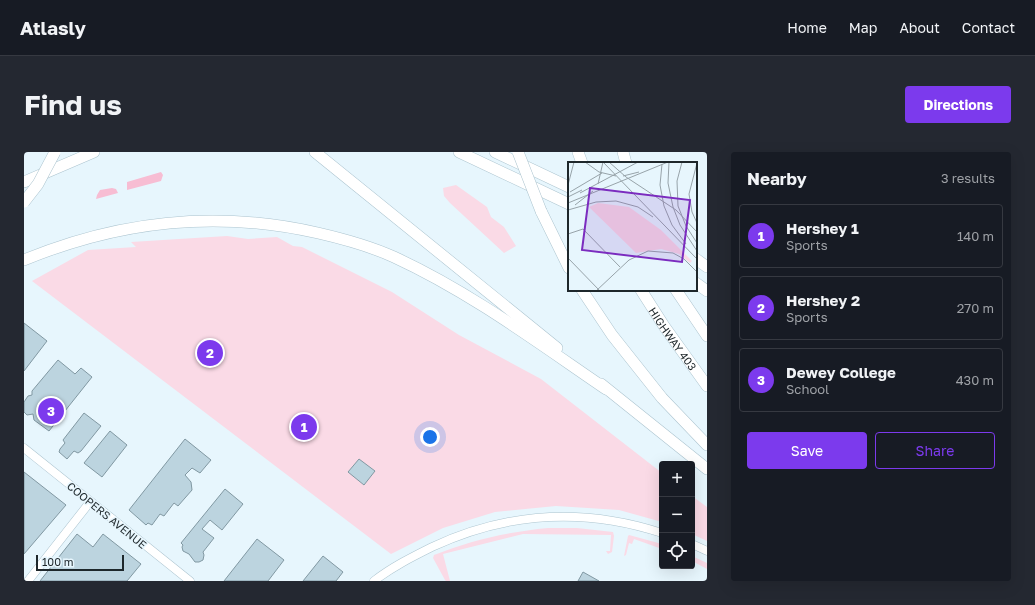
<!DOCTYPE html>
<html lang="en">
<head>
<meta charset="utf-8">
<style>
	body { margin:0; font-family:"Golos Text",sans-serif; background:#242831; color:#f1f3f6 }
	.controls { position:absolute; right:12px; bottom:12px; display:grid; overflow:hidden; border-radius:4px; box-shadow:0 4px 16px #0002 }
	.controls button { width:36px; height:36px; display:grid; place-items:center; padding:0; border:0; border-bottom:1px solid #363941; background:#171b24; color:#f1f3f6; font:20px sans-serif }
	.scale { position:absolute; left:12px; bottom:10px; width:88px; box-sizing:border-box; padding-left:4px; border:2px solid #1e272b; border-top:0; font-size:11px; line-height:14px; white-space:nowrap; color:#1e272b; -webkit-text-stroke:3px #e7f6fd; paint-order:stroke }
	.you { position:absolute; left:406px; top:285px; width:14px; height:14px; margin:-10px; border:3px solid #fff; border-radius:50%; background:#1a73e8; box-shadow:0 0 0 6px #1a73e833 }
	.badge { display:grid; place-items:center; width:26px; height:26px; border-radius:50%; background:#7c3aed; color:#fff; font-size:13px; font-weight:700 }
	.pin { position:absolute; translate:-50% -50%; border:2px solid #fff; box-shadow:0 1px 4px #0006 }
	.list { margin:0; padding:0; list-style:none }
	h2 { display:flex; justify-content:space-between; align-items:center; height:52px; margin:0; padding:0 16px; font-size:17px }
	h2 small { font-size:13px; font-weight:400; color:#9ea1a6 }
	.list li { display:grid; grid-template-columns:26px 1fr auto; gap:12px; align-items:center; box-sizing:border-box; height:64px; margin:0 8px 8px; padding:0 8px; border:1px solid #363941; border-radius:4px }
	.list b { display:block; font-size:15px; white-space:nowrap }
	.list p { margin:0; font-size:13px; white-space:nowrap; color:#9ea1a6 }
	.list em { font-size:13px; font-style:normal; color:#9ea1a6 }
	.actions { display:flex; gap:8px; padding:12px 16px }
	.actions a { flex:1; padding:9px 0; border:1px solid #7c3aed; border-radius:4px; text-align:center; font-size:14px; color:#7c3aed }
	.actions .main { background:#7c3aed; color:#fff }
	.icon { flex:none; width:22px; height:22px; fill:none; stroke:currentColor; stroke-width:2; stroke-linecap:round; stroke-linejoin:round }
	.map { position:relative; flex:none; width:683px; height:429px; overflow:hidden; border-radius:4px }
	header { display:flex; align-items:center; gap:24px; box-sizing:border-box; height:56px; padding:0 20px; background:#171b24; border-bottom:1px solid #363941 }
	header strong { font-size:19px }
	nav { display:flex; gap:22px; margin-inline-start:auto; font-size:14px }
	.intro { display:flex; align-items:center; justify-content:space-between; box-sizing:border-box; height:96px; padding:0 24px }
	h1 { margin:0; font-size:28px }
	.button { padding:10px 18px; border-radius:4px; background:#7c3aed; color:#fff; font-size:14px; font-weight:700 }
	main { display:flex; gap:24px; padding:0 24px }
	aside { flex:1; background:#171b24; border-radius:4px; box-shadow:0 4px 16px #0002 }
	.map>svg:first-child { display:block }
	.green { fill:#fadae6 }
	.water { fill:#f7bdd3 }
	.building { fill:#bcd4df; stroke:#8198a2 }
	.lines { fill:none; stroke-linecap:round; stroke-linejoin:round }
	.minor-casing { stroke:#acc4cf; stroke-width:9 }
	.highway-casing { stroke:#acc4cf; stroke-width:12 }
	.minor { stroke:#fff; stroke-width:8 }
	.highway { stroke:#fff; stroke-width:11 }
	.highway-bridge-casing { stroke:#acc4cf; stroke-width:12; stroke-linecap:butt }
	.highway-bridge { stroke:#fff; stroke-width:11 }
	.labels { text-anchor:middle; dominant-baseline:central; stroke-width:3; stroke-linejoin:round; paint-order:stroke }
	.street-label { font-size:11px; fill:#1e272b; stroke:#e7f6fd }
	.inset-road { fill:none; stroke:#97a3a9; stroke-width:1 }
	.view { fill:#7b2cbf; fill-opacity:0.15; stroke:#7b2cbf; stroke-width:2 }
	.inset-edge { fill:none; stroke:#1e272b; stroke-width:2 }
</style>
</head>
<body>
<header>
<strong>Atlasly</strong>
<nav><a>Home</a><a>Map</a><a>About</a><a>Contact</a></nav>
</header>
<div class="intro"><h1>Find us</h1><a class="button">Directions</a></div>
<main>
<div class="map">
<svg width="683" height="429" viewBox="0 0 683 429">
	<rect width="100%" height="100%" fill="#e7f6fd"/>
	<path class="green" d="M432,33L463,55L467,65L480,75L492,94L480,101L426,51L420,44L419,36Z
		M203,84L224,87L253,85L269,94L278,95L368,140L435,183L517,227L638,321V370L595,358L532,354L471,360L419,376L367,402L8,129L64,98L112,95L107,90Z
		M668,344L683,355V389L668,382Z
		M524,376H553L589,380L590,384L588,400L584,402L582,399H586L587,383L499,382L419,402L426,429H422L421,428L409,406L410,403C448,388 483,380 524,376Z
		M605,383L638,392V397L610,387L608,392L605,391L602,403L600,404L604,384Z
		M668,404L683,411V417L668,409Z"/>
	<path class="water" d="M137,20L139,23L137,29L103,38V30Z
		M88,36L92,37L94,41L72,47L73,43L76,38Z"/>
	<path class="building" d="M0,171L23,189L0,219Z
		M34,208L51,222L57,216L68,225L25,279L10,268L9,262L3,263L0,260V250L4,244L8,243V239Z
		M60,261L77,274L57,299L54,301L50,299L43,307L35,300L36,297L41,291L39,288Z
		M86,279L103,293L78,325L60,311Z
		M161,287L187,308L176,321L168,316L161,323L167,330L168,338L154,354L150,351L140,364L136,362L128,373L124,371L122,373L105,358Z
		M335,307L351,319L340,333L324,320Z
		M0,320L42,353L0,402Z
		M201,337L219,352L198,378L186,368L178,377L190,386L179,400L180,403L179,408L175,410H171L165,402L159,399L158,395L159,393L157,391Z
		M53,382L69,395L79,382L117,412L103,429H16Z
		M233,387L260,408L244,429H200Z
		M299,404L319,420L312,429H279Z
		M559,420L575,429H554Z"/>
	<g class="lines">
		<g class="minor-casing">
			<path id="minor" d="M0,296L166,429
				M668,392L683,399
				M4,429L66,350
				M350,429C368,415 388,405 408,395C483,360 559,355 638,381"/>
		</g>
		<g class="highway-casing">
			<g id="highway">
				<path d="M291,0L533,196"/>
				<path d="M435,0L545,52"/>
				<path d="M471,0L545,35"/>
				<path d="M554,0L558,11"/>
				<path d="M599,0L602,11"/>
				<path d="M0,30L70,0"/>
				<path d="M517,59L545,116"/>
				<path d="M672,107L683,115"/>
				<path d="M0,108C94,69 194,58 294,81C320,87 346,94 370,105C446,140 513,190 582,237"/>
				<path d="M672,131L683,139"/>
				<path d="M558,138L588,183L638,246L683,293"/>
				<path id="s1" d="M617,138L640,174L683,234"/>
				<path d="M652,138L683,184"/>
				<path d="M577,232L683,317"/>
			</g>
		</g>
		<use href="#minor" class="minor"/>
		<use href="#highway" class="highway"/>
		<g class="highway-bridge-casing">
			<path id="highway-bridge" d="M494,0L517,59
				M0,50L14,32L31,0"/>
		</g>
		<use href="#highway-bridge" class="highway-bridge"/>
	</g>
	<g class="labels">
		<g class="street-label">
			<text stroke="none"><textPath href="#s1" startOffset="58">HIGHWAY 403</textPath></text>
			<text transform="translate(83 363) rotate(39)">COOPERS AVENUE</text>
		</g>
	</g>
	<g transform="translate(544 10)">
		<rect width="129" height="129" fill="#e7f6fd"/>
		<path d="M30,41L61,45L93,68L124,99L122,101L111,92L93,87L68,91L21,45Z" fill="#fadae6"/>
		<path class="inset-road" d="M17,0L31,10L48,14M35,0L129,97M41,0L58,15L108,48L129,70M101,0L100,21L105,45L112,63L129,89M114,0L109,19L110,44L118,64L129,81M129,1L121,32L124,50L129,61M94,2L92,23L96,44L104,63L118,82M55,14L71,10M30,22L35,0M0,23L6,0M2,30L34,11M12,31L70,0M0,35L14,28M0,41L100,0M7,43L25,29M0,48L28,40L48,39L70,45L85,55M0,72L15,67L52,105M0,96L32,129M28,129L61,98L80,89L105,91L116,97L129,110"/>
		<path class="view" d="M22,26L122,38L114,100L14,88Z"/>
		<rect width="129" height="129" class="inset-edge"/>
	</g>
</svg>
<div class="controls">
<button>+</button>
<button>−</button>
<button><svg class="icon" aria-label="locate" viewBox="0 0 24 24"><circle cx="12" cy="12" r="6"/><path d="M12 2v4M12 18v4M2 12h4M18 12h4"/></svg></button>
</div>
<div class="scale">100 m</div>
<div class="you"></div>
<div class="pin badge" style="left:280px;top:275px">1</div>
<div class="pin badge" style="left:186px;top:201px">2</div>
<div class="pin badge" style="left:27px;top:259px">3</div>
</div>
<aside>
<h2>Nearby<small>3 results</small></h2>
<ul class="list">
<li><span class="badge">1</span><div><b>Hershey 1</b><p>Sports</p></div><em>140 m</em></li>
<li><span class="badge">2</span><div><b>Hershey 2</b><p>Sports</p></div><em>270 m</em></li>
<li><span class="badge">3</span><div><b>Dewey College</b><p>School</p></div><em>430 m</em></li>
</ul>
<div class="actions"><a class="main">Save</a><a>Share</a></div>
</aside>
</main>
</body>
</html>
